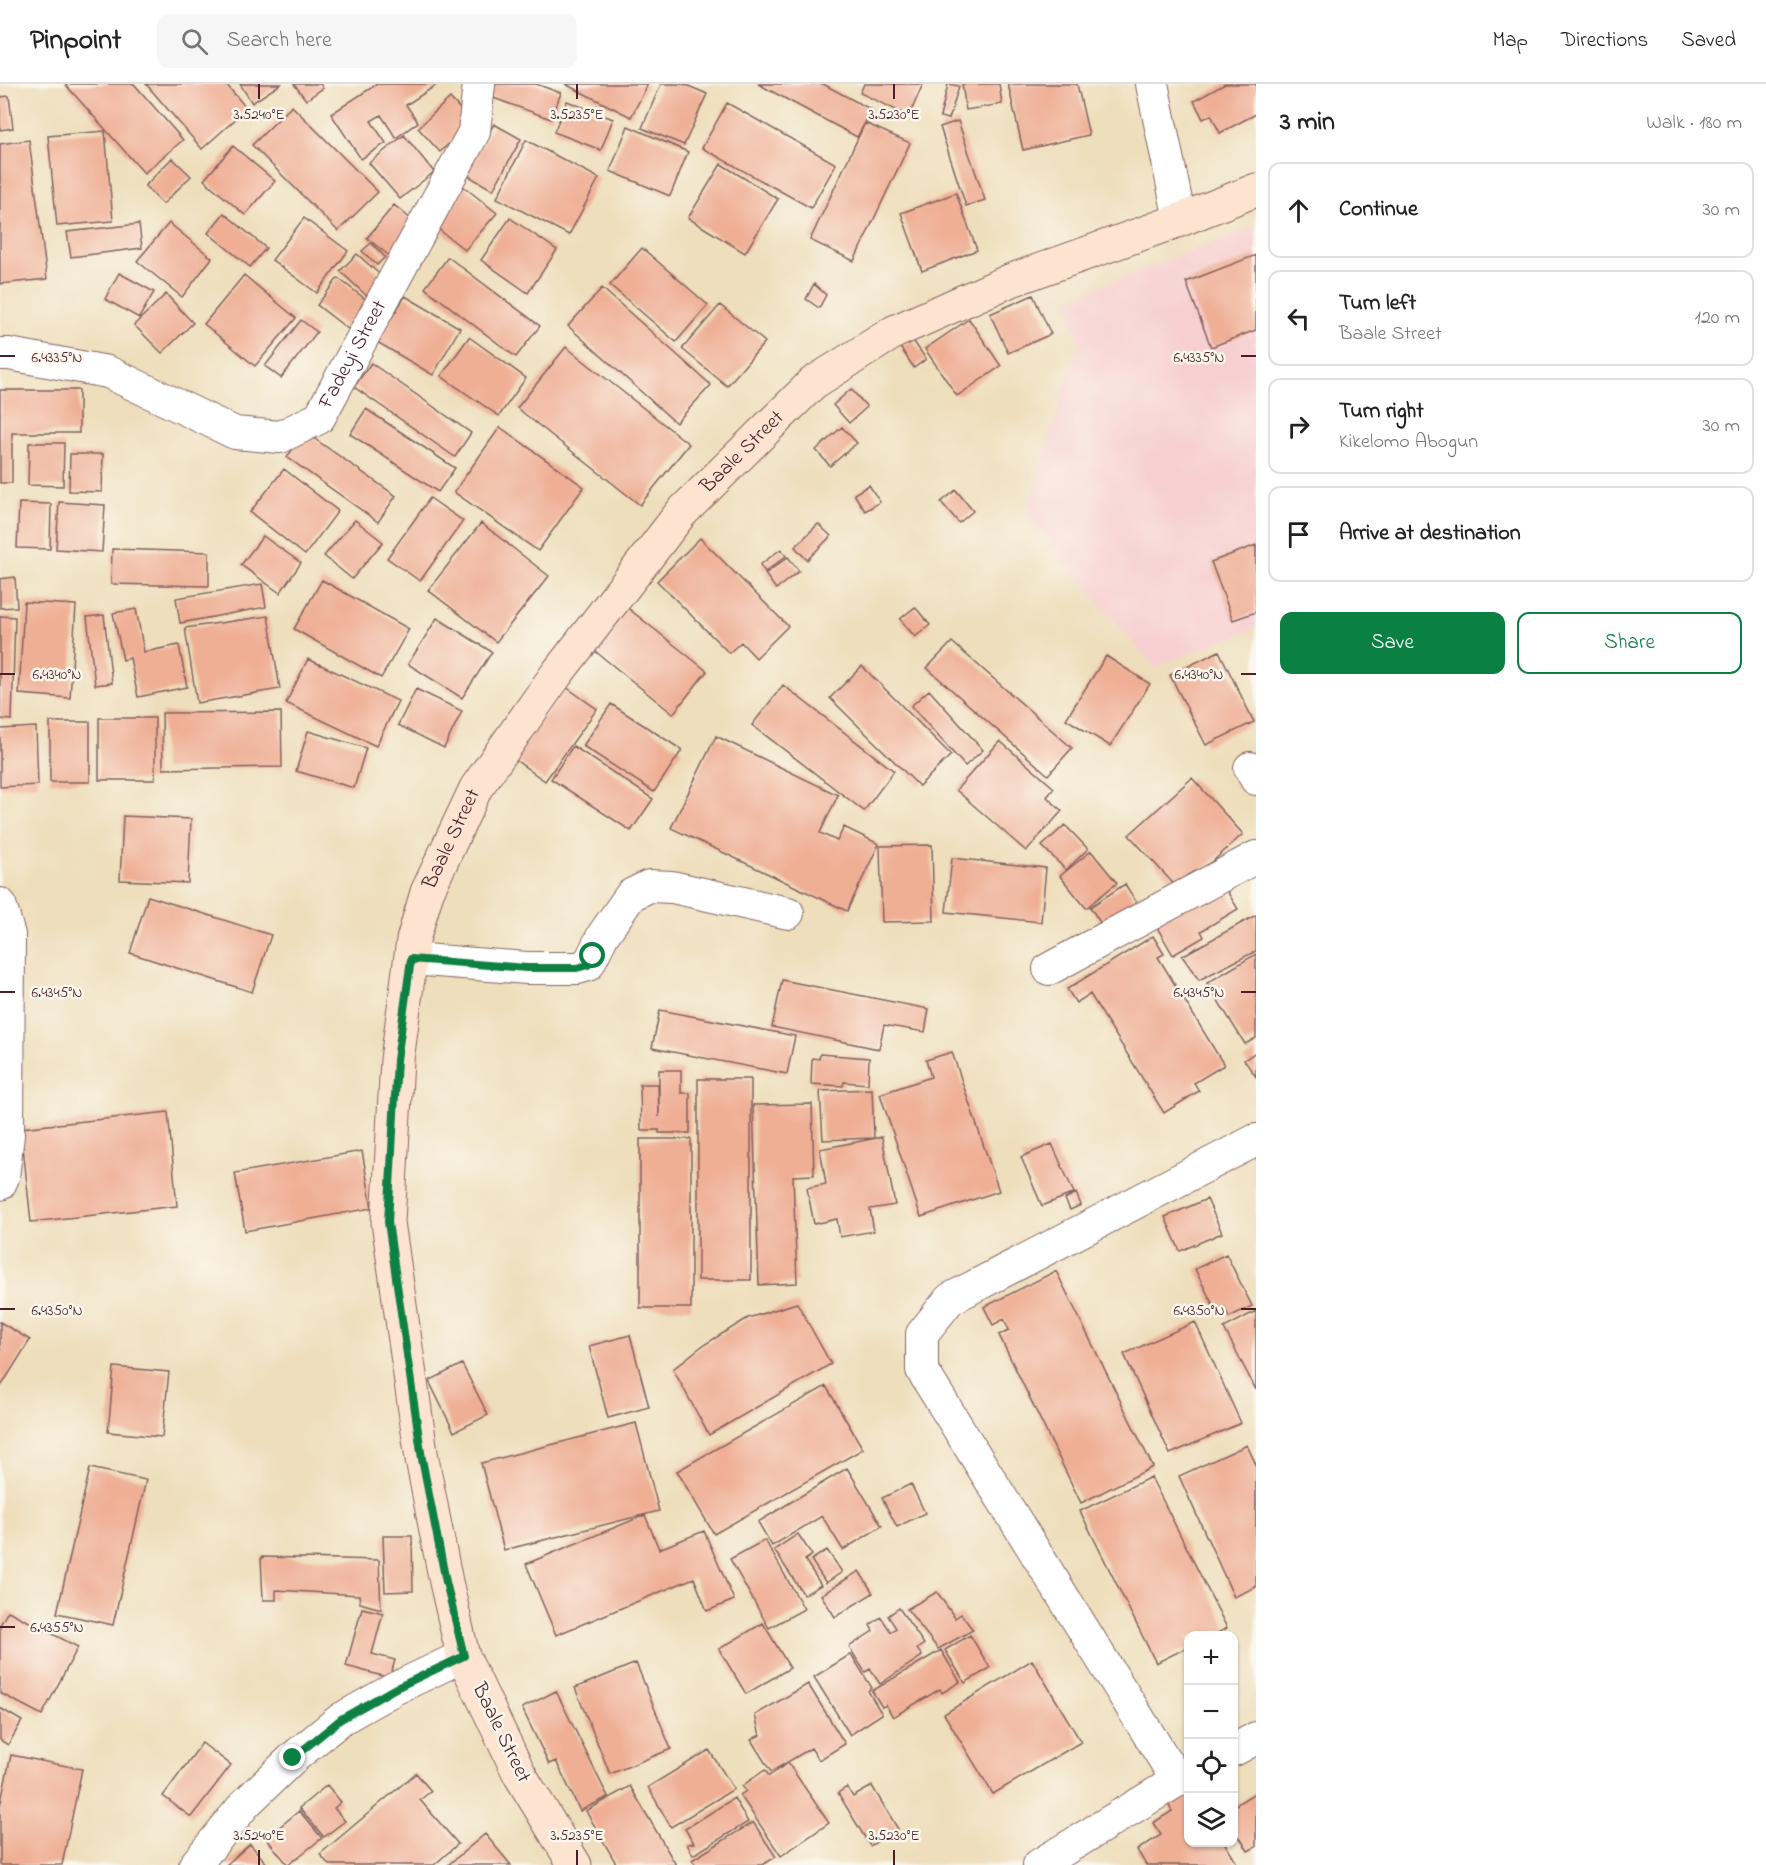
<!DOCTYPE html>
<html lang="en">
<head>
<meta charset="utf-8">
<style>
	body { margin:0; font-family:"Indie Flower",sans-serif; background:#f6f6f6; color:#222 }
	.controls { position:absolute; right:18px; bottom:18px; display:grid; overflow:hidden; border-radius:12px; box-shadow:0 2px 4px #0004 }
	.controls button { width:54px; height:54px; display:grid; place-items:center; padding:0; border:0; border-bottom:2px solid #e0e0e0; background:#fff; color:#222; font:30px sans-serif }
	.stop { position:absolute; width:18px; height:18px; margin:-14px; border:4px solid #0b8043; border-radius:50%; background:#fff }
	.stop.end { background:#0b8043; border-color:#fff; box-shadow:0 2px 6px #0008 }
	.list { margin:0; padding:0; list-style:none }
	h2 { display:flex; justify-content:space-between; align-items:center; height:78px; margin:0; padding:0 24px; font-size:26px }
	h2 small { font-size:20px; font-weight:400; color:#767676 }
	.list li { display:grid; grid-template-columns:39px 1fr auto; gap:18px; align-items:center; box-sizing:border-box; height:96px; margin:0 12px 12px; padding:0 12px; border:2px solid #e0e0e0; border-radius:12px }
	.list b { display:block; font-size:22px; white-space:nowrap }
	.list p { margin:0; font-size:20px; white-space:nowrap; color:#767676 }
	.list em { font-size:20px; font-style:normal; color:#767676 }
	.actions { display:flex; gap:12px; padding:18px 24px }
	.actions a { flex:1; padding:14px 0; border:2px solid #0b8043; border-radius:12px; text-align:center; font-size:21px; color:#0b8043 }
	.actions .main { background:#0b8043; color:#fff }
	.icon { flex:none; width:33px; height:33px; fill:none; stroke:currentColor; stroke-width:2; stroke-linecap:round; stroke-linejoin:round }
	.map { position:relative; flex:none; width:1256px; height:1781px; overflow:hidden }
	header { display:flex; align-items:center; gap:36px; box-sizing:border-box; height:84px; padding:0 30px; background:#fff; border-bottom:2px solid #e0e0e0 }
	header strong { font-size:28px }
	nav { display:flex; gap:33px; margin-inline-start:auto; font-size:21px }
	.search { width:420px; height:54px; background:#f6f6f6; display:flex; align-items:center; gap:15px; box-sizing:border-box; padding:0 21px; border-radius:12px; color:#767676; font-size:22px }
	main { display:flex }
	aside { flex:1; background:#fff }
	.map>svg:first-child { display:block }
	.built { fill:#f7cfd0 }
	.building { fill:#efaf95 }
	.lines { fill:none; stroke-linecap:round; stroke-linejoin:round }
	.street-casing { stroke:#83625e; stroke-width:34 }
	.secondary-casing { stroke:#83625e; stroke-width:35 }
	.street { stroke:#fff; stroke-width:32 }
	.secondary { stroke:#fde4d1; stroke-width:33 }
	.route { stroke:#0b8043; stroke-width:8 }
	.ticks { fill:none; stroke:#4a1f2b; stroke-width:2 }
	.labels { text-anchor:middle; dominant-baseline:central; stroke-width:5; stroke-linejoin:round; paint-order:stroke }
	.street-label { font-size:21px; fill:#4a1f2b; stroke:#fbf7ec }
	.ticks-label { font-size:15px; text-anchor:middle; fill:#4a1f2b; stroke:#fbf7ec; stroke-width:5; stroke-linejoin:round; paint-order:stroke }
</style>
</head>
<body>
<header>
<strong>Pinpoint</strong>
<div class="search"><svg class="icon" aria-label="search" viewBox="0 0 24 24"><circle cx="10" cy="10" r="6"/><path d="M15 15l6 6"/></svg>Search here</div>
<nav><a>Map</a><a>Directions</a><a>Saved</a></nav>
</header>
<main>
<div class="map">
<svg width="1256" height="1781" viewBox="0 0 1256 1781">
	<rect width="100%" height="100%" fill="#fbf7ec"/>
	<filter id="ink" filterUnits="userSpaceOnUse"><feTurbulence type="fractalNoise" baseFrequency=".0167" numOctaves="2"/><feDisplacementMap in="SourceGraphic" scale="12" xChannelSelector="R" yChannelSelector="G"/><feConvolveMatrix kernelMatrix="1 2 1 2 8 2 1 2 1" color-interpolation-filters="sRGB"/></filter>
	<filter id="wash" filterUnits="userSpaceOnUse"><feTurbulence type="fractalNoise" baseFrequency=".008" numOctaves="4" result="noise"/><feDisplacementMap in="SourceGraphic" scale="24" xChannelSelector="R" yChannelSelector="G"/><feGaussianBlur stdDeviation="1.35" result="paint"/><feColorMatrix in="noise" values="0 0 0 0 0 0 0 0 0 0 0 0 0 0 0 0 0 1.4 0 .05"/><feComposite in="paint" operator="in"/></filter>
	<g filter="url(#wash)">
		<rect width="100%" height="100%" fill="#eedebc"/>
		<path class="built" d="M1256,142V544L1154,583L1025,432L1079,257L1065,216Z"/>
		<g id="blocks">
			<path class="building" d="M65,0H134L183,56L144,89Z
				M146,0H226L247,25L202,65Z
				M240,0H281L252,19Z
				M294,0H320L323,4L306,16Z
				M377,0H438L406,21L418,38L396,54L381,31L371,37L386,59L361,75L331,30Z
				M492,0H536L561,9L551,35L488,12Z
				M565,0H648L631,33Z
				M661,0H684L707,10L684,61L642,44Z
				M758,0H823L872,26L857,53Z
				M864,0H923L909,32L860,9Z
				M948,0L959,2L949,35L940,33Z
				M962,0H999L1002,20L966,26Z
				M1008,0H1077L1089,51L1023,66Z
				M1225,0H1256V30L1220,49L1211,31L1203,35L1194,17Z
				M9,12L13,44L0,46V13Z
				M450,14L472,38L440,68L418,44Z
				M567,17L613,35L601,66L554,48Z
				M727,19L836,80L811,124L702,64Z
				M292,22L378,108L338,147L252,61Z
				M958,37L985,116L966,122L940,43Z
				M865,39L910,59L854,177L810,156Z
				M494,40L521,55L493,106L465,90Z
				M628,42L688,68L670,112L610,87Z
				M105,47L113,137L57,142L48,52Z
				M404,51L434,88L400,115L369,79Z
				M29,56L47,195L0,200V60Z
				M526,56L599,94L569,151L497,114Z
				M233,62L275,97L245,131L204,96Z
				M172,74L191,92L163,120L145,102Z
				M721,80L778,115L745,169L688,134Z
				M463,102L497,129L465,166L432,140Z
				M956,109L977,166L922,187L901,129Z
				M394,121L418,141L392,174L367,154Z
				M224,129L266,164L250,183L208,149Z
				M304,134L348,167L317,209L272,176Z
				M510,134L557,166L528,209L481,176Z
				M169,139L212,174L182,213L137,177Z
				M139,140L142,164L71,173L67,148Z
				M371,159L385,173L377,181L362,167Z
				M642,164L708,221L676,258L610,201Z
				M357,170L386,196L370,215L340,187Z
				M1256,171V246L1211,263L1186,198Z
				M448,173L540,242L516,273L425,204Z
				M119,189L154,208L139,234L105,215Z
				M244,191L296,234L255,282L204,240Z
				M338,194L369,218L348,245L317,221Z
				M814,200L826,211L819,224L806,215Z
				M602,204L711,301L676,339L568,242Z
				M166,210L193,239L162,269L134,241Z
				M1033,211L1051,250L1008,269L990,230Z
				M405,212L460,244L433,291L377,258Z
				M720,221L765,258L727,302L682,265Z
				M969,235L1001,282L957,312L925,265Z
				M301,236L317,248L281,294L265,282Z
				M469,253L526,294L499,332L441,292Z
				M912,255L926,275L914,284L900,263Z
				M566,263L689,360L640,421L517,324Z
				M371,279L471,349L455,373L354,303Z
				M851,305L867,323L849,339L833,321Z
				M0,306H79V349H12V399H0Z
				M366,325L455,384L438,408L350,350Z
				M500,343L584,403L538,467L454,408Z
				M842,343L857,359L830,382L816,366Z
				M305,348L396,412L378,438L287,373Z
				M29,359H64L63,402L28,401Z
				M70,370H103L102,408L69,407Z
				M284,385L338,427L305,471L250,428Z
				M869,401L880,418L865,427L854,410Z
				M956,406L973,427L959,439L941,418Z
				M430,414L463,437L420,497L387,474Z
				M59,418L105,421L102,468L56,465Z
				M19,419L51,420L50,465L17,464Z
				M355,436L383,458L352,495L324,472Z
				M481,439L549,492L496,558L428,506Z
				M818,440L831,452L807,476L795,463Z
				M263,452L301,479L280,509L241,481Z
				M700,454L788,542L756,574L741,558L729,569L657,497Z
				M1256,461V528L1233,536L1211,478Z
				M112,465L209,468V502L111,500Z
				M781,465L786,472L765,488L760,481Z
				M788,473L799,487L776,505L765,490Z
				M15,493L17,523L0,524V495Z
				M322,496L409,545L381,594L294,545Z
				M262,500L266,523L180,539L176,514Z
				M24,518L76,521L70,614L19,610Z
				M624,521L707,587L673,630L590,563Z
				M915,523L930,541L915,553L900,535Z
				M136,525L144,568L179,561L187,603L138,613L130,574L123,576L113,529Z
				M104,531L112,599L95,601L87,533Z
				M0,532L15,533L12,636L0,635Z
				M268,532L280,605L197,619L185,544Z
				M437,534L492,568L462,614L408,580Z
				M952,558L1072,664L1048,691L927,584Z
				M1219,567L1254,638L1206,661L1170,591Z
				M1106,572L1150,600L1110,662L1066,635Z
				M308,575L398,617L376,662L286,619Z
				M862,582L951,671L919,702L830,614Z
				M783,601L894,687L864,727L752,641Z
				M566,603L597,625L545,697L514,675Z
				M416,605L462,627L444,664L398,641Z
				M929,606L983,666L965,682L911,622Z
				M611,620L682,666L654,708L583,662Z
				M281,628L282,683L163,685L162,629Z
				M99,634H155V696H99Z
				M50,638H90V698H50Z
				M36,643L38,701L0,703V645Z
				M308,647L366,664L354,704L296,687Z
				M716,652L838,711L820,749L837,757L844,743L879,760L847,827L671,744Z
				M1000,657L1054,704L1047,713L1062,727L1026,767L956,706Z
				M573,662L653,715L631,747L551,695Z
				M1192,694L1243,750L1180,807L1129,751Z
				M123,732L191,735L188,799L120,796Z
				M1065,741L1088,765L1066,786L1042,762Z
				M932,761L934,837L882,838L880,762Z
				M1091,767L1117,799L1086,824L1060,792Z
				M952,774L1046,784L1041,838L946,828Z
				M1222,799L1238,825L1201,847L1204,853L1173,871L1154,838Z
				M1125,800L1140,824L1105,846L1090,823Z
				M148,812L271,851L252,908L130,869Z
				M1256,831V867L1199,896L1182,872Z
				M1153,852L1164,870L1158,873L1224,981L1194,999L1199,1007L1164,1029L1090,910L1076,919L1067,905Z
				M1256,870V954L1245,960L1207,899Z
				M782,896L929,925L925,948L884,941L879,965L772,943Z
				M660,926L795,952L787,990L652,964Z
				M952,968L999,1107L921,1133L880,1010L931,993L926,976Z
				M1256,968V993L1244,976Z
				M820,970L869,974L868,1000L844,998L843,1002L811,1000L812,974L819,975Z
				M659,986H681V1009H690V1049H659V1046H641L640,1000H658L659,1033Z
				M698,995H751V1196H698Z
				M872,1005L874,1054L823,1056L820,1007Z
				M812,1020L814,1091L793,1092L797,1199L759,1201L753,1021Z
				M168,1028L177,1122L31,1138L21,1044Z
				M882,1053L895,1121L870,1125L874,1147L840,1153L837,1135L814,1140L807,1104L826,1100L820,1065Z
				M640,1055H691V1224H640Z
				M1052,1060L1074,1109L1042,1122L1021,1073Z
				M362,1067L372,1124L245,1147L235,1089Z
				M1076,1109L1081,1121L1070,1126L1065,1115Z
				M1207,1115L1222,1149L1180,1167L1165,1133Z
				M1226,1170L1252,1222L1229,1233L1224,1223L1216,1227L1195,1185Z
				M1056,1187L1153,1383L1081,1419L999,1251L1009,1246L1004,1235L993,1241L984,1223Z
				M797,1219L831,1280L709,1351L673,1285L702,1262L748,1234Z
				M1256,1227V1306L1224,1244Z
				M0,1238L30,1256L0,1304Z
				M1195,1238L1241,1339L1170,1370L1124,1270Z
				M630,1251L649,1323L608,1334L589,1262Z
				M462,1280L488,1331L454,1348L429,1297Z
				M114,1283L169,1288L162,1353L108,1348Z
				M826,1302L863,1365L714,1450L677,1387Z
				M636,1339L659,1427L504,1466L481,1379Z
				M1247,1361L1256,1381V1503L1234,1513L1179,1392Z
				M90,1384L146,1396L113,1541L57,1529Z
				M847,1384L882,1442L843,1466L822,1432L772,1462L758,1438Z
				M1151,1393L1227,1544L1212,1552H1188V1563L1156,1579L1080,1427Z
				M911,1400L925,1429L897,1443L882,1414Z
				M645,1431L659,1465L704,1447L734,1516L707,1527L694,1494L556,1551L526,1480Z
				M798,1450L812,1471L805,1476L821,1501L804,1511L774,1466Z
				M383,1452H412L413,1507L385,1508Z
				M765,1456L804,1525L769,1544L730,1475Z
				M827,1466L842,1488L826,1499L811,1476Z
				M261,1473L379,1476L381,1525L360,1519L359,1511L276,1506V1516H263Z
				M859,1487L873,1509L835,1533L821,1511Z
				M937,1508L955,1534L961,1530L973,1546L938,1565L907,1525Z
				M362,1524L383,1529L372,1570L395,1576L390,1594L346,1582Z
				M899,1524L924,1560L917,1565L922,1572L880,1600L870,1585L865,1588L849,1563L873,1547L870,1541L881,1533L891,1548L896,1544L888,1532Z
				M8,1527L78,1563L42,1631L0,1609V1541Z
				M763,1539L790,1584L746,1610L719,1565Z
				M970,1551L990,1584L965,1599L945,1566Z
				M941,1566L960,1598L942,1609L940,1605L893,1633L886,1621L882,1623L872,1607Z
				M851,1570L872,1604L868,1607L882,1630L850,1651L814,1593Z
				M1032,1576L1081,1658L993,1710L944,1630Z
				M636,1579L671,1665L610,1690L575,1604Z
				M808,1600L845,1660L819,1676L811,1664L771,1688L751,1656L760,1651L755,1631Z
				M556,1607L608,1713L580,1727L556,1677L549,1680L522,1624Z
				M0,1624L22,1637L8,1661L0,1656Z
				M202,1659L231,1681L191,1733L163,1712Z
				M709,1666L734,1705L671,1743L648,1703Z
				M11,1671L82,1685L62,1781H0V1722Z
				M788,1679L829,1739L781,1772L740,1711L746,1707L742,1702L765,1686L769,1692Z
				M416,1689L431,1707L420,1716L458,1760L434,1781H329L320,1770Z
				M327,1701L341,1718L334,1724L345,1737L324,1753L299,1724Z
				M630,1702L676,1781H617L586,1727Z
				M872,1702L898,1745L870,1762L838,1709L847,1703L853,1713Z
				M1188,1703V1758H1224L1238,1781H1146L1137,1766L1161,1751L1153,1739L1172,1727L1166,1717Z
				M1256,1708V1763L1248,1767L1234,1744V1722Z
				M734,1714L748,1738L693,1771L687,1760L694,1759L685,1745Z
				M299,1727L322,1754L288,1781L266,1754Z
				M753,1738L776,1773L762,1781H696L692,1776Z
				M485,1750L511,1781H448Z
				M250,1760L268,1781H226Z"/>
		</g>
	</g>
	<g filter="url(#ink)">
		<use href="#blocks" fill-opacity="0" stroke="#83625e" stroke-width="1.5"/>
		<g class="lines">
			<g class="street-casing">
				<g id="street">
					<path d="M1152,0L1180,136"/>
					<path id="s1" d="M0,270H9L108,288L235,349L280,353L319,334L474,48L479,0"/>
					<path d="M1250,684L1256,695"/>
					<path d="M0,820L9,851L8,1051L3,1093L0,1100"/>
					<path d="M411,875L527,884H577L588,881L603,851L631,811L649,802L672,803L788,829"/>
					<path d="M1049,885L1256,773"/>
					<path d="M1234,1666L1256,1654"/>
					<path d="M1177,1696L922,1286V1250L950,1215L1256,1056"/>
					<path d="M195,1781L245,1720L293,1674L341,1635L394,1605L463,1572"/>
					<path d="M1039,1781L1188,1690"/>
				</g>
			</g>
			<g class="secondary-casing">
				<g id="secondary">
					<path id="s2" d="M575,1781L520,1691L463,1572L446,1498L422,1375L388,1138L397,976L413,856L427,808L476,704L556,591L681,429L813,299L894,248L1009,197L1180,136L1256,106"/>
				</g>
			</g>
			<use href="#street" class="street"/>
			<use href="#secondary" class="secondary"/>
		</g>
	</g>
	<g class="lines" filter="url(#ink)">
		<path class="route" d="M293,1674L341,1635L394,1605L464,1572L446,1498L422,1375L388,1138L397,976L411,875L527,884H577L588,881L593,872"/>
	</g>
	<path class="ticks" d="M259,0V15M577,0V15M894,0V15M0,272H15M1241,272H1256M0,590H15M1241,590H1256M0,908H15M1241,908H1256M0,1225H15M1241,1225H1256M0,1543H15M259,1766V1781M577,1766V1781M894,1766V1781"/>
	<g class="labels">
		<g class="street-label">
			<text stroke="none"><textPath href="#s1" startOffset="411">Fadeyi Street</textPath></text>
			<text stroke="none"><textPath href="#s2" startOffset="1556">Baale Street</textPath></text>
			<text stroke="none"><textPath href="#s2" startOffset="1070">Baale Street</textPath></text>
			<text transform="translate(501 1649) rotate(64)">Baale Street</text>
		</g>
	</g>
	<g class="ticks-label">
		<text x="259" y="35">3.5240°E</text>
		<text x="577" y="35">3.5235°E</text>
		<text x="894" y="35">3.5230°E</text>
		<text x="1199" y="278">6.4335°N</text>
		<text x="57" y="278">6.4335°N</text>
		<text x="1199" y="595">6.4340°N</text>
		<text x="57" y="595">6.4340°N</text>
		<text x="57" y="913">6.4345°N</text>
		<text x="1199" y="913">6.4345°N</text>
		<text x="57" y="1231">6.4350°N</text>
		<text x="1199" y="1231">6.4350°N</text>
		<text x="57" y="1548">6.4355°N</text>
		<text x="259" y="1756">3.5240°E</text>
		<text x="577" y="1756">3.5235°E</text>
		<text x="894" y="1756">3.5230°E</text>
	</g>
</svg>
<div class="controls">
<button>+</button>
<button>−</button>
<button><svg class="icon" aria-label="locate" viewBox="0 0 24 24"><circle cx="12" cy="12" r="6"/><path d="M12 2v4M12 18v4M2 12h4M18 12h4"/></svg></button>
<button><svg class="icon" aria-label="layers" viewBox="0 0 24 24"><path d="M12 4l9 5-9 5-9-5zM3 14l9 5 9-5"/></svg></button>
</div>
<div class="stop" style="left:593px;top:872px"></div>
<div class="stop end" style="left:293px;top:1674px"></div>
</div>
<aside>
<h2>3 min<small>Walk · 180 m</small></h2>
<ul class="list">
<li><svg class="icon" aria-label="ahead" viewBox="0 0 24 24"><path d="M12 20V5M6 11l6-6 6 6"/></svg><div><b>Continue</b></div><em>30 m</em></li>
<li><svg class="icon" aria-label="left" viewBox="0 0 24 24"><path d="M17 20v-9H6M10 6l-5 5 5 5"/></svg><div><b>Turn left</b><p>Baale Street</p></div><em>120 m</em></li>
<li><svg class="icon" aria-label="right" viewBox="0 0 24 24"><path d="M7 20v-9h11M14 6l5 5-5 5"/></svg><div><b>Turn right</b><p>Kikelomo Abogun</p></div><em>30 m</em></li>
<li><svg class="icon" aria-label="arrive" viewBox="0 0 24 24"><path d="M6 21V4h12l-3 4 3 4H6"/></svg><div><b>Arrive at destination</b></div></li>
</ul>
<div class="actions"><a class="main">Save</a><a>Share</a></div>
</aside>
</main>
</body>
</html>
